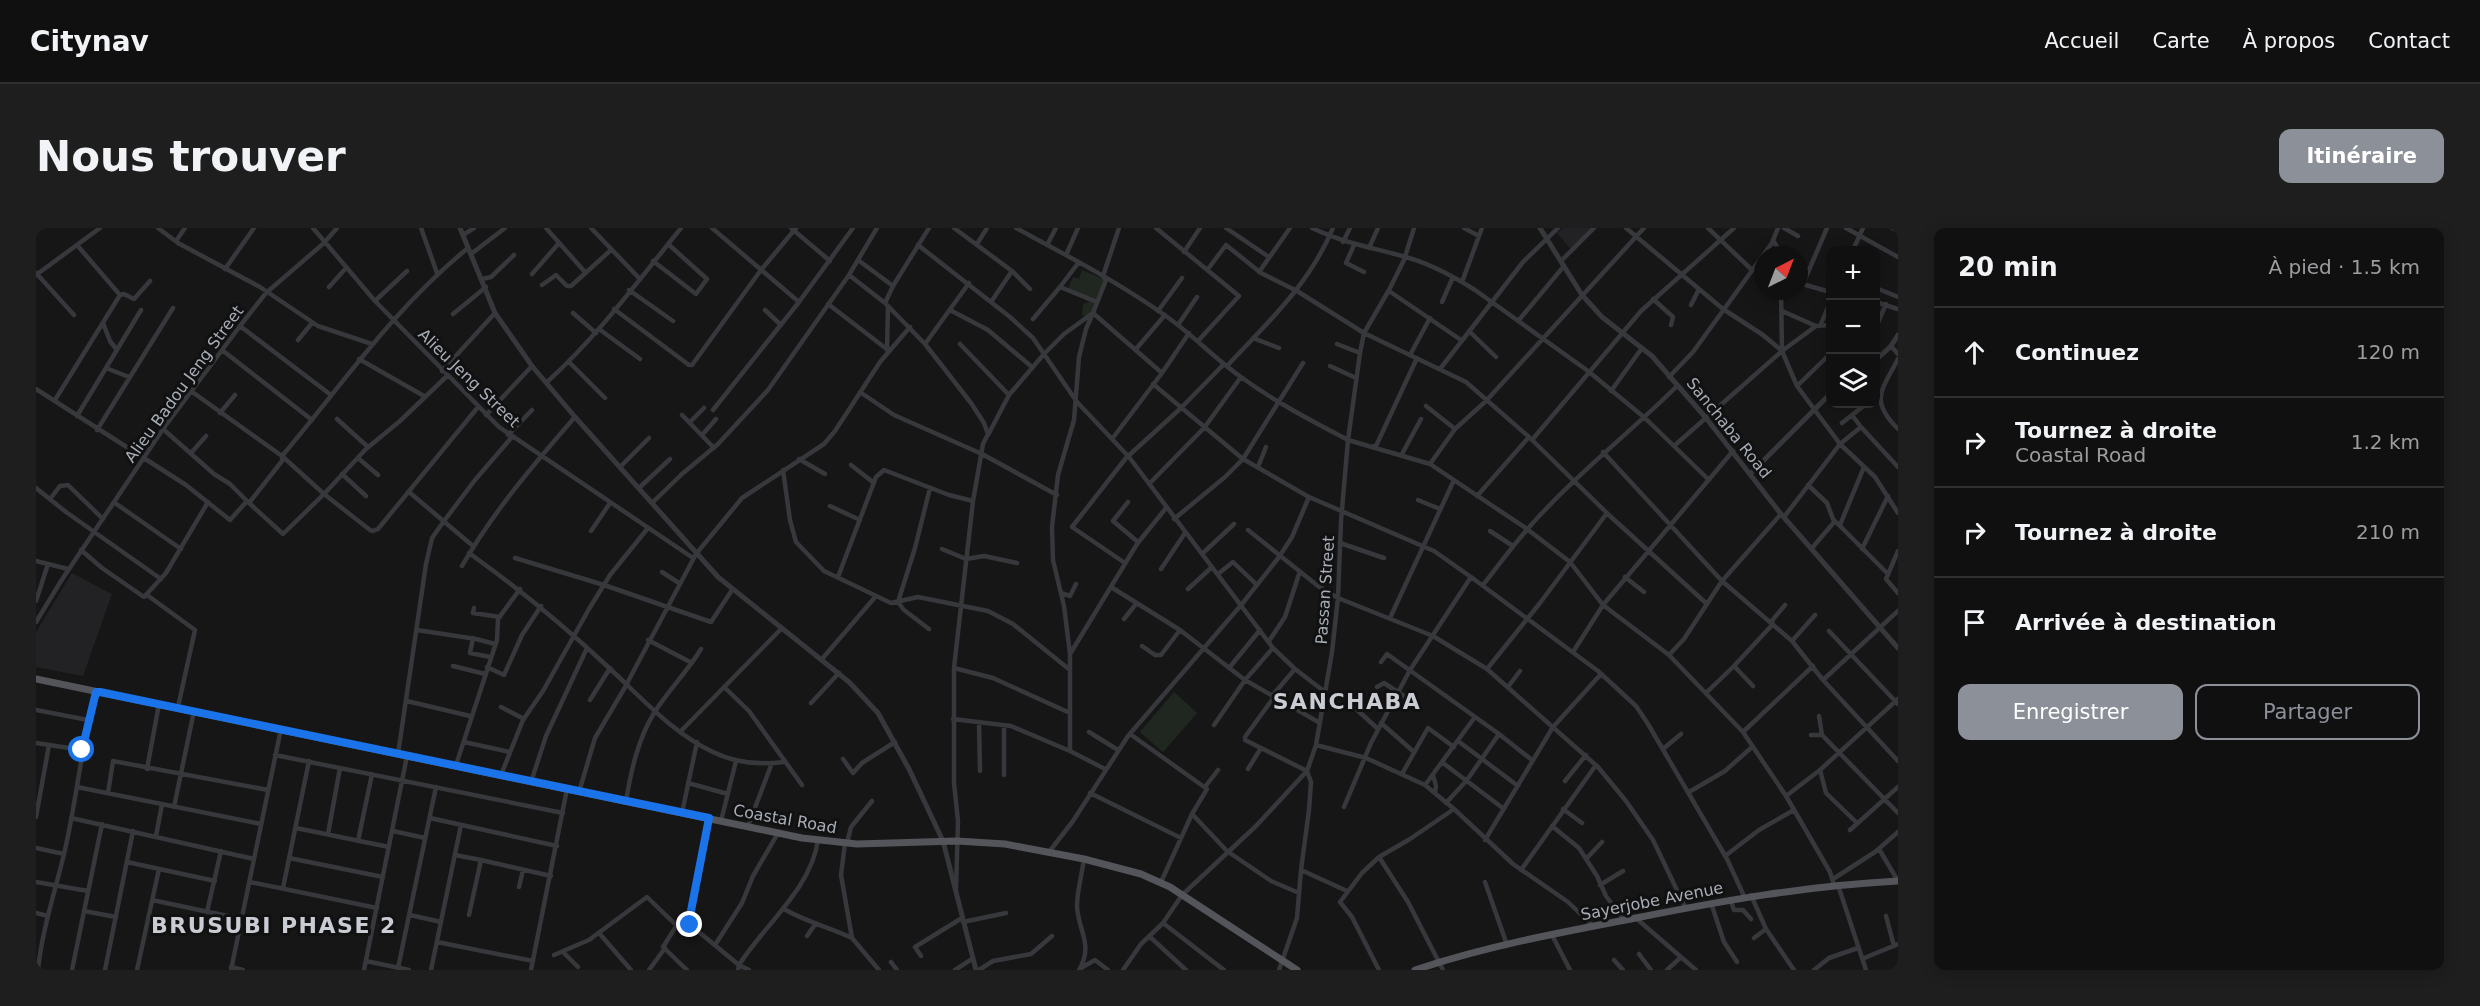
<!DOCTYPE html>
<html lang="fr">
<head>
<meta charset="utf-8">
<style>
	body { margin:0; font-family:"DejaVu Sans",sans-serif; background:#1e1e1f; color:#f1f3f6 }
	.controls { position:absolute; right:18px; top:18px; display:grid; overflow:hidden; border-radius:12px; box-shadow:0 3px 15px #0003 }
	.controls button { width:54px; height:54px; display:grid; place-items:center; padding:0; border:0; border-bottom:2px solid #303031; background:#101011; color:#f1f3f6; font:30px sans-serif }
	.compass { position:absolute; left:1718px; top:18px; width:54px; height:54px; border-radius:50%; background:#101011; box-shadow:0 3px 15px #0003; rotate:42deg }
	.stop { position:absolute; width:18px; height:18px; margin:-14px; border:4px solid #1a73e8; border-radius:50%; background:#fff }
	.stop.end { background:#1a73e8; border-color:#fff; box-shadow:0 2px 6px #0008 }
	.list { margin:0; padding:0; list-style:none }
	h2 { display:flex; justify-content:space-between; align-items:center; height:78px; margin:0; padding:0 24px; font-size:26px }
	h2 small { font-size:20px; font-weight:400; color:#9c9d9f }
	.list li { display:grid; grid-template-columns:39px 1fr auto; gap:18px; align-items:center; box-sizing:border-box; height:90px; padding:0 24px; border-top:2px solid #303031 }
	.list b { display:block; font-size:22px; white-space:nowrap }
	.list p { margin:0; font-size:20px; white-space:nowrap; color:#9c9d9f }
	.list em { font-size:20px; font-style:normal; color:#9c9d9f }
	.actions { display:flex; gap:12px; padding:18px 24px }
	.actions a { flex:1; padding:14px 0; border:2px solid #8c9099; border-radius:12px; text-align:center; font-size:21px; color:#8c9099 }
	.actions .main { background:#8c9099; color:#fff }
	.icon { flex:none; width:33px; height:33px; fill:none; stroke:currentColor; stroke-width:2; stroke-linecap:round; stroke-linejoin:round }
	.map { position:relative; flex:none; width:1862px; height:742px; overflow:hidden; border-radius:12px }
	header { display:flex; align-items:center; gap:36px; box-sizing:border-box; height:84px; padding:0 30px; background:#101011; border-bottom:2px solid #303031 }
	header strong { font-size:28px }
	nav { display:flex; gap:33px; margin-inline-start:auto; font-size:21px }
	.intro { display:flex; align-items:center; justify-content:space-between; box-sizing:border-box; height:144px; padding:0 36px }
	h1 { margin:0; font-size:42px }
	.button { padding:15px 27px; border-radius:12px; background:#8c9099; color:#fff; font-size:21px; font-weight:700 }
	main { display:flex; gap:36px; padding:0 36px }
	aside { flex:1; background:#101011; border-radius:12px; box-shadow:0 3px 15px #0003 }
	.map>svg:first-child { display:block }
	.built { fill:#222224 }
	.green { fill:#202720 }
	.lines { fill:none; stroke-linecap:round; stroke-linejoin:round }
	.minor { stroke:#37383c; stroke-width:4.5 }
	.tertiary { stroke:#37383c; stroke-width:5 }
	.primary { stroke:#53555b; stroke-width:7 }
	.route { stroke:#1a73e8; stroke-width:8 }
	.labels { text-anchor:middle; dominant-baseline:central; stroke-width:6; stroke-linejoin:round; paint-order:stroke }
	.street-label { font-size:16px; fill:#a8aeb7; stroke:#111112 }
	.district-label { font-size:22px; font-weight:bold; letter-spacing:1.5px; fill:#c9cdd3; stroke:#111112 }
</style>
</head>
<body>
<header>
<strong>Citynav</strong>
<nav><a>Accueil</a><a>Carte</a><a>À propos</a><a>Contact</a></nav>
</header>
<div class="intro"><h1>Nous trouver</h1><a class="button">Itinéraire</a></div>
<main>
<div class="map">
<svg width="1862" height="742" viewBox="0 0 1862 742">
	<rect width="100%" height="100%" fill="#161617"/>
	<path class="built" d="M1527,0H1560L1537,24L1521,5Z
		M36,345L76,366L47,448L0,439V404Z"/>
	<path class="green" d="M1046,42L1070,52L1057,85L1050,91L1046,86L1047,76L1054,74L1032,61L1037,49L1043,51Z
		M1138,464L1161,485L1127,524L1104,504Z"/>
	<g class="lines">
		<path class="minor" d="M122,0L142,15L224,59L282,98L336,116
			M277,0L339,73L463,199L657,330
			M385,0L401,45
			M510,0L549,44
			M555,0L603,50
			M676,0L763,74
			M755,0L794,33
			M918,0L976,43L994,61
			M980,0C1030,27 1080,53 1127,86C1155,105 1178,130 1205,149C1239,174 1276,193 1312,212
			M1120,0L1203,68L1162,113
			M1190,0L1233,29
			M1276,0C1307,15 1334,19 1366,28C1391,34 1417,48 1439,62L1552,143L1609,190L1673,252
			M1428,0L1443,8
			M1590,0L1687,81L1727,107L1746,123
			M1672,0L1715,41
			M1748,0L1762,8
			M1810,0L1862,29
			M1856,0L1862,3
			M427,7L438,0
			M1737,12L1741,19L1739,27
			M140,13L149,0
			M1307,14L1314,0
			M941,16L951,0
			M882,17L974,89L997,110L1041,174L1093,229L1237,420L1259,441L1289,464
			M1011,17L1020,0
			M1318,17L1310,35L1328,44
			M1333,20L1342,0
			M1817,22L1827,0
			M1148,24L1164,0
			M435,26L469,0
			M1030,27L1042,0
			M822,32L857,58
			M617,33L660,66L671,51L632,16
			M1525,33L1558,0
			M189,41L218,0
			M1172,41L1190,17L1225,45L1261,63L1328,105L1430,154L1493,209L1574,288L1671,376
			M1223,44L1254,0
			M0,45L38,87
			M496,46L523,15
			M0,47L64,0
			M813,47L849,75
			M446,51L455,49L478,27
			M1426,54L1446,0
			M1763,55L1794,64
			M1767,56L1791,0
			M506,57L520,47L531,58H535L575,22
			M293,59L310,40
			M1024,59L1043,34
			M1840,60L1862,69
			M593,62L637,93
			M1353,63L1425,112
			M1745,63L1746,123L1761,158L1804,216L1839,249L1862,285
			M84,67L88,66L98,71L114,53
			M1617,71L1637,89L1635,97
			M339,73L371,43
			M955,74L976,43
			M1406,74L1417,49
			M1840,74L1862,81
			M792,76L852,122
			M1655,77L1663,61
			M852,78L889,116L935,175L948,195L952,206L947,216L937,273L918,440V555L922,593L920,661
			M578,81L653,137H656L725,42L760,0
			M729,82L745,97
			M914,82L952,102L996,139
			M1122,83L1146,50
			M1746,83L1780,98L1794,97
			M537,85L560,105
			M417,86L450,59
			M997,91L1024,59L1061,74
			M1483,92L1528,38
			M67,95L74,113L81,122
			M1785,96L1794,74
			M1142,97L1161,69
			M204,98L295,167
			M1840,99L1850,76
			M563,101L604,131
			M1433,103L1460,129
			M1217,110L1243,120
			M262,112L276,95
			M889,116L933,55
			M924,116L973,167
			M1301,116L1324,125
			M1855,118L1862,126
			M1100,121L1129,87
			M186,122L276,192
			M851,122L852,78L849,75L857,58L893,0
			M1374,127L1394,90
			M323,131L388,168
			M1862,131C1846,162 1833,172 1862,201
			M533,134L569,170
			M1191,138C1232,94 1273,57 1297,0
			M1294,138L1320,150
			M70,140L93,149
			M1404,141L1487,34L1522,0
			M406,143L459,85
			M1633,149L1657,124L1736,15L1742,0
			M511,154C561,109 603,52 645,0
			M1117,156L1207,231L1273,269L1398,323L1435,349L1562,443L1600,478L1612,496L1691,631L1708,668
			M1761,158L1794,126
			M0,161L150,257L194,292L211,273
			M155,163L246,228L288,266L330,221L364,193L411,148
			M1575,163L1606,120
			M824,164L858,187L946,226L1021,267
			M19,172L84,67L41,17
			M1390,178L1419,201
			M677,182L763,74L817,0
			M184,185L199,167
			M450,187L496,138
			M646,187L678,220
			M41,188L105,82
			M301,191L332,219
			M654,194L668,180
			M1806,195L1816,187
			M1825,199L1816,187L1830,176
			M127,201L178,246L194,256L213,275L246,233V228C306,157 359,79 432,20
			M61,202L137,80
			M472,207L496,182
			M666,207L680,191
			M952,207L973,167L1008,126L1028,106L1057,85L1070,52L1067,48L1083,0
			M1076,211L1126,145L1153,105
			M1312,212L1394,236L1491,301L1534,334L1567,377L1633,427L1707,504L1750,568L1794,644L1798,657
			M1496,212L1605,83L1698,0
			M1338,218H1340L1381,130
			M1638,218L1746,123L1780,98
			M1567,224L1686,353L1756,413L1787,452L1862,533
			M155,225L170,208
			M1366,226L1385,191
			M322,230L342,247
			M763,231L789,246
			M1394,236L1419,201L1450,173L1608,0
			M815,237L838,255
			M584,239L613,210
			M1222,239L1230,219
			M747,242L754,292L760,314L788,343L855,375L882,369L952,383L977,396L1034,442
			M306,246L330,268
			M1113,256L1168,200L1205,149
			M1772,257L1791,275L1797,291L1851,345
			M0,260L30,284L125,351
			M603,260L634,231
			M373,264L437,318
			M1441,268L1493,209
			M14,271L24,258L32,257L67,291
			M1382,272L1404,281
			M1092,274L1077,293L1102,314
			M79,275L145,321
			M213,275L247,306L288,266L334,302L337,303L342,301L442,179
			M616,275L646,246L682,216L732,162L813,47L841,0
			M794,278L824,292
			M1748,289L1804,216L1825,199L1862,239
			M1138,291L1189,249L1207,231L1267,135
			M1804,297L1828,239
			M1212,302L1282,358L1302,370L1397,408L1451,441L1562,539L1590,573L1617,612L1649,679
			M555,303L574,275
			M1454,303L1477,318
			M1304,315L1348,330
			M1776,320L1799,293
			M906,321L930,331L948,328L981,335
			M1826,321L1852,268
			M45,322L66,340L108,369L130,345L172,274
			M1862,323L1850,351L1862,365
			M433,325C482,360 527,397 571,438C604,468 636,505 677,524C699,535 724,537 748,534
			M1166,326L1198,296
			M479,330L568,357L675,394L696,362
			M0,333L32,341
			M1089,335L1036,299L1090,230L1145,180L1188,136
			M426,338C457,284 498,236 539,189
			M1125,341L1149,305
			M626,344L643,355
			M1182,346L1197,334L1221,357
			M802,349L840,249L848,242L913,267L937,273
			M1589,349L1608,364
			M1447,357C1467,332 1485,306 1508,283C1550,238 1598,201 1641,158
			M1075,359L1144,402L1209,452L1284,495
			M1152,361L1176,339
			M1025,365L1034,368L1040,356
			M111,367L159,402L142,479
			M0,373L12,336
			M438,380L437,385L464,389
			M1354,390L1418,252
			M1088,391L1100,376
			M0,394L25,353L127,201L204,98L230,65L288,15L301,0
			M1735,394L1749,377
			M893,401L868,382L862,374L879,320L894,260
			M381,402L440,411L459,416
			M1793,403L1862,476
			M437,410L434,425L454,429
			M612,412L656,435
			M1233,413L1249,389L1263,346
			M1756,413L1779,387
			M1106,418L1119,427H1125L1144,402
			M1537,424L1567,377L1697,223
			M1034,426L1101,316L1130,280
			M1633,427L1648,411L1686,353L1745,286
			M786,431L840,368
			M1345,434L1351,426L1463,506L1496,532
			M417,438L449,446
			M1698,438L1737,396
			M451,439L468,447L486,407L505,378
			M918,440L957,450L1034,485
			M1193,440L1224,402
			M1451,441L1504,375L1571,285
			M1787,452L1862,383
			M688,459L713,483L766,557
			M1341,459L1348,455L1374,472
			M1472,459L1484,443
			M1670,465L1698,438L1717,458
			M1236,468L1259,441
			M554,472L574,440
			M371,473L434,488
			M775,475L803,445
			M465,479L488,491
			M1319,480L1342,501
			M0,482L52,492
			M1783,488L1786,507
			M917,491L975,498L1034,523L1069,541
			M943,494L944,543
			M1345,495L1378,524
			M968,497V547
			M1178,497L1209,452L1237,420
			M645,503L746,400
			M1053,504L1082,522
			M1707,504L1777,438
			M1094,506L1171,561L1156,586L1125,654
			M1775,507H1786L1862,585
			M1422,513L1482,558
			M428,514L474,524
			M0,515L46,522
			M1280,517L1330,530L1389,557L1418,581L1477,636L1532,674L1557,698
			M1627,521L1645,506
			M1034,523V426L1028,378L1017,332L1016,299L1022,247L1038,192L1043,129L1050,101L1057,85L1126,145
			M362,526L390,336L396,310L408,293L439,252L476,209
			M239,527L527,585
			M807,531L817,545L826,535L859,514
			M1407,535L1468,581
			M420,537L461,412L462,391L484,361
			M111,541L123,476
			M1212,541L1225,520
			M1784,542L1790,565L1821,595
			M1366,546L1392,500L1418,519
			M465,547L487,492L507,463L553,381L574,347L612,300
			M1397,547L1400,558L1399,565
			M1529,553L1550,527
			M495,554L510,508L551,420
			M652,555L692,566
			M1389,557L1439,489
			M41,559L225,596
			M1169,559L1182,542
			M543,564L559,510L588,461L660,326L706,270L788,216L799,203L844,134L874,99
			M1653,564L1689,543L1716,519
			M72,565L77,533L232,562
			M1054,565L1145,610
			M1750,568L1784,542L1862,471
			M590,573C595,543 602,511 618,485C632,463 651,444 665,421
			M1410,575L1431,552L1463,506
			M138,579L158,483
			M1308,579L1335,515L1374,442L1435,349
			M1527,581L1546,595
			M646,585L661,514
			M1156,586L1191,623L1235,653L1263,665
			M0,589L13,517
			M35,590L218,631
			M394,590L521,618
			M685,593L700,533
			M712,598L736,535
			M1516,598L1543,620L1561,648L1570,668L1588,692
			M260,600L353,619
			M1814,602L1862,559
			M357,603L389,610
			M292,606L304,540
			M120,608L126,576
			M1449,612L1517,499L1565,446
			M322,613L336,546
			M809,615L805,647L816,710L843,742
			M811,615L815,599L836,573
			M0,620L28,626
			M1843,621L1862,653
			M1013,624L1037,593L1092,508L1206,376L1243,329L1256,309L1273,269
			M419,627L445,632
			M1689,628L1723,602L1758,582
			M1343,629L1372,674L1407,742
			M253,630L347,649
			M1550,631L1566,614
			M91,634L179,653
			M1265,642L1311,663
			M1485,642L1560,537
			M1797,651L1839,624L1862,604
			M0,654L52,663
			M214,654L341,680
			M1449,654L1471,717
			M1564,657L1587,643
			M1802,657L1830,742
			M483,659L487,642
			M247,660L273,533
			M1715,667L1730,701L1758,742
			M1694,671L1698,682H1707L1715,691
			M116,672L206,691
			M1675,675L1688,714L1701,734
			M748,681C770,694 793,699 816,710
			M48,683L80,689
			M171,684L185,623
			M0,685L12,688
			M374,687L405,694
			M433,687L445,632L515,648
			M1850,688L1858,718
			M1601,691L1660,742
			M927,694L970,685
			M1127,695L1188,742
			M654,697L673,590
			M563,705L595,742
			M1516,707L1534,742
			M771,708L780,695
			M1113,708L1150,742
			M1718,710L1730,701
			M401,714L497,733
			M679,717L706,675L717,648L742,605
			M527,724L542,739
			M1603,726L1615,742
			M518,727L553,712L611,669L641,698
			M885,728L879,719L926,690
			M1826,731L1862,716
			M1578,732L1587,742
			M330,733L373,742
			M855,734L861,742
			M195,739L207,742
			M362,740L400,559
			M1045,740L1059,732L1072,742
			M2,742C6,702 19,664 28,626C41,572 45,517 60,464
			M36,742L66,596
			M69,742L97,603
			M101,742L123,641
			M195,742L245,501
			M328,742L371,528
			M395,742L425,597
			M495,742L531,561
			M613,742L629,720
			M651,742L627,719L644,692L647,691L703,737L702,742
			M713,742L703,737C729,696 775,661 782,612
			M919,742L936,731
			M943,742L957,733L995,726L1016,708
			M1043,742C1058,716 1042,703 1041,678C1041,663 1046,646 1048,631
			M1087,742L1105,716L1127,695L1146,667L1220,598L1271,543L1209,512V509L1238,469
			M1243,742L1261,690L1265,642L1273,582L1275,554L1271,543L1280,517L1296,424L1302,370L1305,293L1312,212L1324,125L1328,105L1353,62L1368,32L1378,0
			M1343,742L1316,689L1304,674L1326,645L1343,629L1374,611L1418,581
			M1631,742L1644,730
			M1778,742L1793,730L1822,720"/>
		<path class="tertiary" d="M424,0L459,85L496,138L539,189L682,349L813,454L842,485L873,541L907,613L940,742
			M1504,0L1546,67L1566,89L1616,128L1670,190L1745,286L1862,420
			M1840,132L1855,118L1862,107
			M1714,246L1794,166"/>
		<path class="primary" d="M0,451L766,610L821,616L921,613L969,616L1048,631L1105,646L1134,659L1261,742
			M1379,742C1451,718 1526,704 1600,690C1690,672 1770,658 1862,653"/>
	</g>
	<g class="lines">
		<path class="route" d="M46,522L60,464H64L673,590L653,693L654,697"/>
	</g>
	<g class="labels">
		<g class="street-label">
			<text transform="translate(433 150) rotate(44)">Alieu Jeng Street</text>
			<text transform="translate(148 156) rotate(-54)">Alieu Badou Jeng Street</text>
			<text transform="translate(1693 200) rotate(51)">Sanchaba Road</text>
			<text transform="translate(1289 362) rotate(-86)">Passan Street</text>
			<text transform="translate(749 591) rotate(10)">Coastal Road</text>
			<text transform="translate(1616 673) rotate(-11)">Sayerjobe Avenue</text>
		</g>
		<g class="district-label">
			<text x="1311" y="473">SANCHABA</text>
			<text x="238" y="697">BRUSUBI PHASE 2</text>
		</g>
	</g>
</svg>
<div class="controls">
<button>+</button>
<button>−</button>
<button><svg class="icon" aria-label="layers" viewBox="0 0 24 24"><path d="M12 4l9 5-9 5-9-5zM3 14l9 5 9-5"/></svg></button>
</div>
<svg class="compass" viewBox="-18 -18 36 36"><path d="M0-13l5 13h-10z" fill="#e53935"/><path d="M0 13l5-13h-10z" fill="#9c9d9f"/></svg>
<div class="stop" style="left:46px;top:522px"></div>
<div class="stop end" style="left:654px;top:697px"></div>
</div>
<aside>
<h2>20 min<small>À pied · 1.5 km</small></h2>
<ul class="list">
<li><svg class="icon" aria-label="ahead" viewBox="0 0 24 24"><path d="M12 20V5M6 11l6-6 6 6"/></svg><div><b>Continuez</b></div><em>120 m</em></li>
<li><svg class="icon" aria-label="right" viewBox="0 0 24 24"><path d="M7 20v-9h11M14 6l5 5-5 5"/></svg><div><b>Tournez à droite</b><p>Coastal Road</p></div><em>1.2 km</em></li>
<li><svg class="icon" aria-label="right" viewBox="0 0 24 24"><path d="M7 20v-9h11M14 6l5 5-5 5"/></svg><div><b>Tournez à droite</b></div><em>210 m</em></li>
<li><svg class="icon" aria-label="arrive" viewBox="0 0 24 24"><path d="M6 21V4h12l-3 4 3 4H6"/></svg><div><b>Arrivée à destination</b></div></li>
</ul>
<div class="actions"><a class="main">Enregistrer</a><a>Partager</a></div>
</aside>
</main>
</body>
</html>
